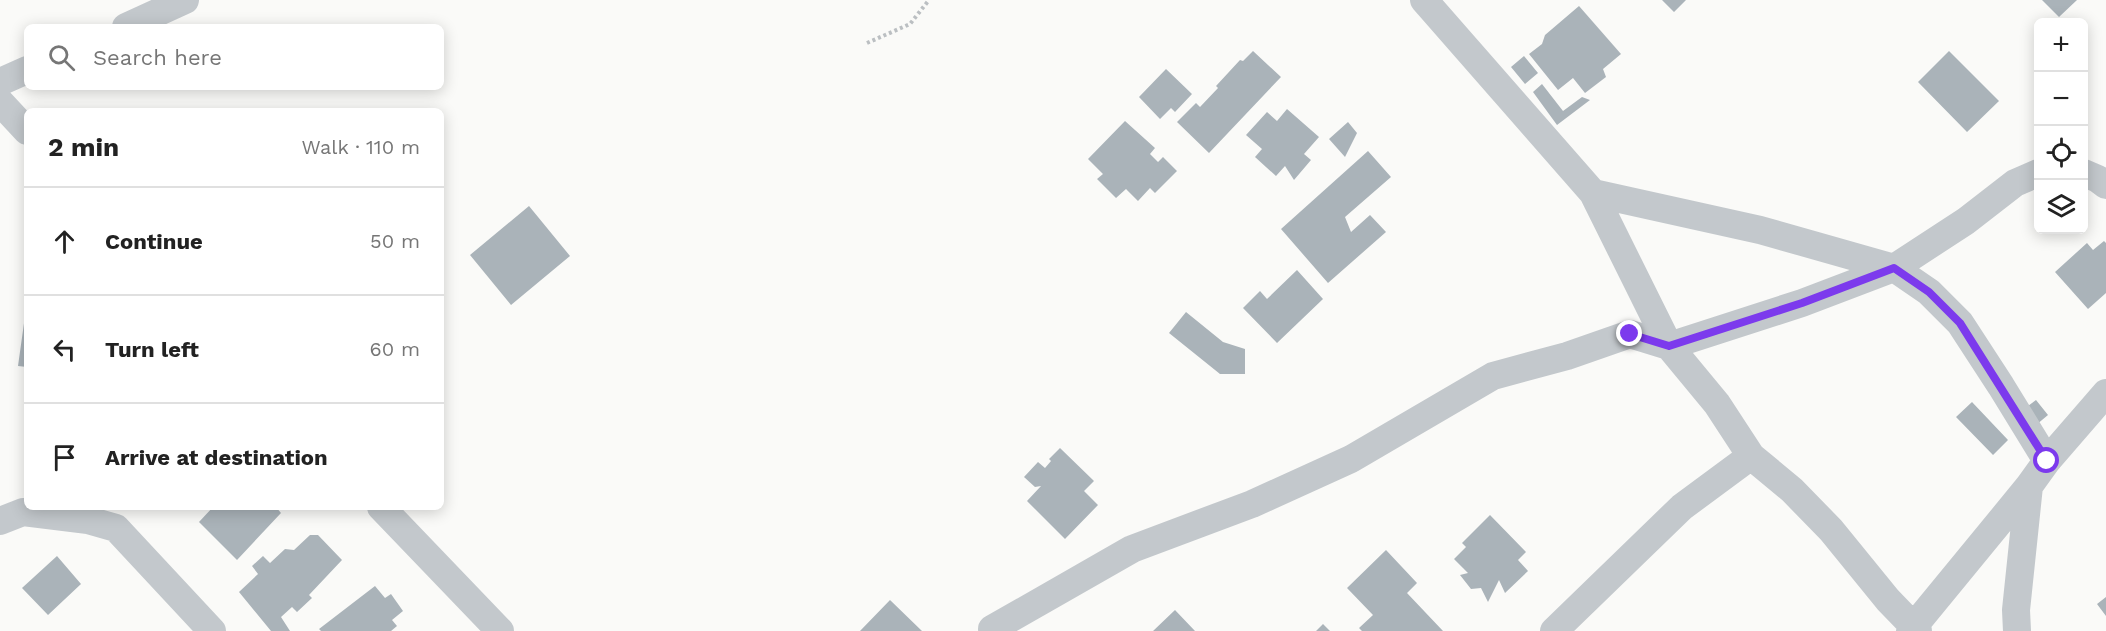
<!DOCTYPE html>
<html lang="en">
<head>
<meta charset="utf-8">
<style>
	body { margin:0; font-family:"Work Sans",sans-serif; background:#f2f2f2; color:#222 }
	.controls { position:absolute; right:18px; top:18px; display:grid; overflow:hidden; border-radius:9px; box-shadow:0 3px 15px #0003 }
	.controls button { width:54px; height:54px; display:grid; place-items:center; padding:0; border:0; border-bottom:2px solid #e0e0e0; background:#fff; color:#222; font:30px sans-serif }
	.stop { position:absolute; width:18px; height:18px; margin:-14px; border:4px solid #7c3aed; border-radius:50%; background:#fff }
	.stop.end { background:#7c3aed; border-color:#fff; box-shadow:0 2px 6px #0008 }
	.list { margin:0; padding:0; list-style:none }
	h2 { display:flex; justify-content:space-between; align-items:center; height:78px; margin:0; padding:0 24px; font-size:26px }
	h2 small { font-size:20px; font-weight:400; color:#767676 }
	.list li { display:grid; grid-template-columns:39px 1fr auto; gap:18px; align-items:center; box-sizing:border-box; height:108px; padding:0 24px; border-top:2px solid #e0e0e0 }
	.list b { display:block; font-size:22px; white-space:nowrap }
	.list em { font-size:20px; font-style:normal; color:#767676 }
	.icon { flex:none; width:33px; height:33px; fill:none; stroke:currentColor; stroke-width:2; stroke-linecap:round; stroke-linejoin:round }
	.map { position:relative; flex:none; width:2106px; height:631px; overflow:hidden }
	.search { position:absolute; background:#fff; box-shadow:0 3px 15px #0003; left:24px; top:24px; width:420px; height:66px; display:flex; align-items:center; gap:15px; box-sizing:border-box; padding:0 21px; border-radius:9px; color:#767676; font-size:22px }
	.panel { position:absolute; background:#fff; box-shadow:0 3px 15px #0003; left:24px; top:108px; width:420px; height:402px; border-radius:9px }
	.map>svg:first-child { display:block }
	.building { fill:#aab3b9 }
	.lines { fill:none; stroke-linecap:round; stroke-linejoin:round }
	.path { stroke:#bbbfc2; stroke-width:4; stroke-dasharray:3 3; stroke-linecap:butt }
	.minor { stroke:#c3c8cc; stroke-width:28 }
	.route { stroke:#7c3aed; stroke-width:8 }
</style>
</head>
<body>
<div class="map">
<svg width="2106" height="631" viewBox="0 0 2106 631">
	<rect width="100%" height="100%" fill="#fafaf8"/>
	<path class="building" d="M1662,0H1686L1674,12Z
		M2042,0H2077L2059,17Z
		M1579,6L1621,54L1603,69L1606,77L1585,93L1573,78L1558,90L1529,54L1542,44L1545,35Z
		M1253,51L1281,77L1209,153L1177,122L1196,103L1200,107L1218,88L1216,86L1240,60L1243,61Z
		M1949,51L1999,101L1967,132L1918,82Z
		M1524,56L1538,73L1525,84L1511,67Z
		M1166,69L1192,94L1175,112L1171,108L1160,119L1139,97Z
		M1542,84L1563,111L1582,97L1590,100L1557,125L1533,92Z
		M1287,109L1319,137L1304,154L1311,160L1294,180L1285,166L1276,176L1255,157L1262,149L1246,135L1267,112L1277,121Z
		M1125,121L1155,148L1150,154L1158,162L1163,157L1177,171L1155,193L1150,188L1138,201L1126,189L1116,198L1097,179L1103,174L1088,159Z
		M1348,122L1357,133L1345,157L1329,139Z
		M1368,151L1391,177L1345,217L1351,232L1370,215L1386,232L1328,283L1281,229Z
		M529,206L570,256L511,305L470,255Z
		M2104,241L2106,243V293L2088,309L2055,272L2087,243L2093,250Z
		M1297,270L1323,299L1277,343L1243,308L1260,291L1267,299Z
		M26,309H27V367L18,366Z
		M1186,312L1223,342L1245,349V374H1220L1169,333Z
		M2036,400L2048,415L2036,425L2024,409Z
		M1972,402L2008,440L1993,455L1956,417Z
		M1060,448L1094,481L1084,491L1098,505L1065,539L1027,501L1041,486L1035,487L1024,477L1038,462L1045,468L1051,461L1049,459Z
		M213,507H276L281,513L237,560L199,522Z
		M1490,515L1526,552L1518,560L1528,571L1505,593L1499,580L1488,602L1481,588L1471,589L1460,575L1468,573L1454,559L1466,547L1462,543Z
		M310,535H318L342,560L309,595L312,598L297,612L292,607L281,617L290,631H271L239,592L258,574L252,566L263,556L270,563L285,549L294,550Z
		M1386,550L1417,583L1407,593L1443,631H1362L1359,628L1373,615L1347,588Z
		M57,556L81,584L48,615L22,588Z
		M375,586L385,598L391,594L403,611L392,620L397,626L391,631H321L319,629Z
		M2106,597V616L2097,604Z
		M890,600L922,631H860Z
		M1175,610L1195,631H1153Z
		M1323,624L1330,631H1316Z"/>
	<g class="lines">
		<path class="path" d="M867,43L910,24L929,0"/>
		<path class="minor" d="M1424,0L1593,193L1669,346L1717,404L1751,456L1792,490L1831,530L1888,600L1918,631
			M126,27L185,0
			M0,82L27,70
			M0,102L27,131
			M2084,173L2098,179L2106,185
			M1593,193L1760,230L1894,268L1929,292L1960,323L2001,386L2047,461
			M381,507L500,631
			M0,521L23,512L88,520L116,528L212,631
			M994,631L992,629L1132,549L1252,504L1351,459L1493,376L1567,356L1630,334L1669,346L1802,303L1894,268L1966,221L2015,183L2038,173
			M1554,631L1682,507L1751,456
			M1910,631L2029,486L2047,461L2106,393
			M2017,631L2016,610L2029,486"/>
	</g>
	<g class="lines">
		<path class="route" d="M1630,334L1669,346L1802,303L1894,268L1929,292L1960,323L2047,461"/>
	</g>
</svg>
<div class="controls">
<button>+</button>
<button>−</button>
<button><svg class="icon" aria-label="locate" viewBox="0 0 24 24"><circle cx="12" cy="12" r="6"/><path d="M12 2v4M12 18v4M2 12h4M18 12h4"/></svg></button>
<button><svg class="icon" aria-label="layers" viewBox="0 0 24 24"><path d="M12 4l9 5-9 5-9-5zM3 14l9 5 9-5"/></svg></button>
</div>
<div class="stop" style="left:2047px;top:461px"></div>
<div class="stop end" style="left:1630px;top:334px"></div>
<div class="search"><svg class="icon" aria-label="search" viewBox="0 0 24 24"><circle cx="10" cy="10" r="6"/><path d="M15 15l6 6"/></svg>Search here</div>
<section class="panel">
<h2>2 min<small>Walk · 110 m</small></h2>
<ul class="list">
<li><svg class="icon" aria-label="ahead" viewBox="0 0 24 24"><path d="M12 20V5M6 11l6-6 6 6"/></svg><div><b>Continue</b></div><em>50 m</em></li>
<li><svg class="icon" aria-label="left" viewBox="0 0 24 24"><path d="M17 20v-9H6M10 6l-5 5 5 5"/></svg><div><b>Turn left</b></div><em>60 m</em></li>
<li><svg class="icon" aria-label="arrive" viewBox="0 0 24 24"><path d="M6 21V4h12l-3 4 3 4H6"/></svg><div><b>Arrive at destination</b></div></li>
</ul>
</section>
</div>
</body>
</html>
